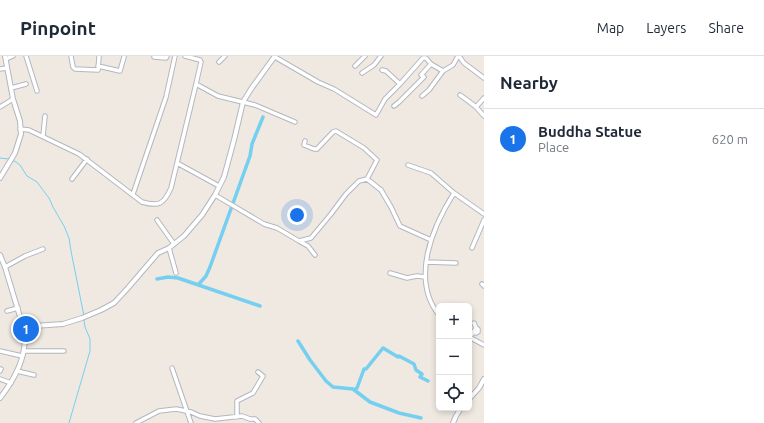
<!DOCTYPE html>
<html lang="en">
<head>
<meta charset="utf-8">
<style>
	body { margin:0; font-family:Ubuntu,sans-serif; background:#f2f2f3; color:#1f2937 }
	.controls { position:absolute; right:12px; bottom:12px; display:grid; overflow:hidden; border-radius:6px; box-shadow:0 2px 6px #0003 }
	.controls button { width:36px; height:36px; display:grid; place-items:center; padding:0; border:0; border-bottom:1px solid #e0e1e3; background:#fff; color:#1f2937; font:20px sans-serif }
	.you { position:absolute; left:297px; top:159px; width:14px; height:14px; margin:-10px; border:3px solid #fff; border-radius:50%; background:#1a73e8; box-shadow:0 0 0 6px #1a73e833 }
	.badge { display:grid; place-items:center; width:26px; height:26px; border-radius:50%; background:#1a73e8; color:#fff; font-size:13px; font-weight:700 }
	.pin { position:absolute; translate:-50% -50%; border:2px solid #fff; box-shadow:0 1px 4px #0006 }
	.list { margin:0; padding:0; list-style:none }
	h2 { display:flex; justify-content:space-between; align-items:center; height:52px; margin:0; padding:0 16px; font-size:17px }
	h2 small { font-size:13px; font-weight:400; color:#747a83 }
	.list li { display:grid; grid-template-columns:26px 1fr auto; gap:12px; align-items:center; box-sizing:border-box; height:60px; padding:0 16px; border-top:1px solid #e0e1e3 }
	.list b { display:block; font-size:15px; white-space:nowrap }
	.list p { margin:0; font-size:13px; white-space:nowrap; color:#747a83 }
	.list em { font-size:13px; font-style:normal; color:#747a83 }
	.icon { flex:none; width:22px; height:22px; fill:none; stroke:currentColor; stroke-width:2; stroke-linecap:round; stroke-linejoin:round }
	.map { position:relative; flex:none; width:484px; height:367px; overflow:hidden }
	header { display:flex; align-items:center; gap:24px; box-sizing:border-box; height:56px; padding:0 20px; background:#fff; border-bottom:1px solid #e0e1e3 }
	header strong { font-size:19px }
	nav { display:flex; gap:22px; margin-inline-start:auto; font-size:14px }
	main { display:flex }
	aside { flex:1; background:#fff }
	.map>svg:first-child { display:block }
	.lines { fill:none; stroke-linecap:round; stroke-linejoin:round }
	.stream { stroke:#75cff0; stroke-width:1 }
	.canal { stroke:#75cff0; stroke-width:3.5 }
	.minor-casing { stroke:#b4b7c1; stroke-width:5.5 }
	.tertiary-casing { stroke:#b4b7c1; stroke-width:6 }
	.minor { stroke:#fff; stroke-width:3.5 }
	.tertiary { stroke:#fff; stroke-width:4 }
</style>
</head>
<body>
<header>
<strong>Pinpoint</strong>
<nav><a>Map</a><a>Layers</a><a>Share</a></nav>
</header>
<main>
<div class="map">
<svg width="484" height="367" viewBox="0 0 484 367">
	<rect width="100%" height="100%" fill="#efe9e1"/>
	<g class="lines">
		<path class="stream" d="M0,102L9,103
			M12,104L16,106L20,109L27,120L37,126L49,142L53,151L64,170L69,182L71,195L84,260
			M69,367L90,295V283L85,271L84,264"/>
		<path class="canal" d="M157,223L168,221L178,222L260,250
			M198,229L206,220L210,211L250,100L252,88L263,61
			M298,285L310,304L326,325L333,331L353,333L370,346L378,349L399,357L421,362
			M354,334L357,332L364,313H366L383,292L398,301L399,300L414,308L416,314L422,318L420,321L428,325"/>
		<g class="minor-casing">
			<path id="minor" d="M26,0L37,35
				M71,0L73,11L75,13L98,14L99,1
				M185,0L200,4L201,6L196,28
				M459,0L464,7L484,22
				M154,1L166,2L167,0
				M275,1L318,26L334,33L376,59L385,43L400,28L423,2H426L431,8L443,15L453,9L458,0
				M6,3L13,0
				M219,6L225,0
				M98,10L120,15L124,1
				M355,10L365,0
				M0,13L7,12
				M382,14L386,15L400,28
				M362,17L374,9L381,0
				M11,32L26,28
				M460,39L467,44L476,51
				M422,40L429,34L443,15
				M484,42L476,51L484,60
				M394,50L399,46L424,21L421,19L431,8
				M0,51L13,43
				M20,73L29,74L79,98L142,146C159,151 164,148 171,132L196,28L218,40L255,49L295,66
				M43,80L45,60
				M305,85L304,89L314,93H317L333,76L336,75L364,92L377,104L367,123
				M177,107L219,130
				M408,109L431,117L454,137L484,158
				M72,123L87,103
				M133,138L166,41L175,0
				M215,139L264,168L277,172L299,185L311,182L331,158L346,138L359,125L367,123L381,134L391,151L400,170L431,184
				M157,164L174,188
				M299,185L308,190L315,199
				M169,192L176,217
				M472,192L484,164
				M426,206L456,207
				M5,211L25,200L43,193
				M390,217L407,222L417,220L425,221
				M482,228L484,230
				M7,255L18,252
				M439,259C410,223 433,170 454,137
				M473,276L476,277L478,276V273L476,272
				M439,279V280
				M469,281L484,289
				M470,281L476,272L474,267
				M0,295L22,300
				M24,295H64
				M172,312L191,367
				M0,315L1,313
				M17,315L34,319
				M0,323L11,327
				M237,361V345L253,337L263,320L258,316
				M136,367L159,355L176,353L191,356L200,360L215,363L242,360L250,363H255L259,367"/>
		</g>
		<g class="tertiary-casing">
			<path id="tertiary" d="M0,122L15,97L21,78L20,65L13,43L5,0
				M0,199L5,211L24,274
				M0,342C15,323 28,299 24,274L34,270L63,268L82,262L101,254L114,247L127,233L158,197L169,192L184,180L202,159L215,139L224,121L234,84L243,46L251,33L275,0
				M469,343L479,332L484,323
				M453,367L456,360L461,352"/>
		</g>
		<use href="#minor" class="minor"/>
		<use href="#tertiary" class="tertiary"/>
	</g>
</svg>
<div class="controls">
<button>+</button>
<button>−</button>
<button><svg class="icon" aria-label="locate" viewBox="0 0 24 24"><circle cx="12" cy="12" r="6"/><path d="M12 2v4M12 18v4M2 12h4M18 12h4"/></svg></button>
</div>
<div class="you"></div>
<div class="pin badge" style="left:26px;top:273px">1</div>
</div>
<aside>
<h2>Nearby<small></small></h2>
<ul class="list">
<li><span class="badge">1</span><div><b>Buddha Statue</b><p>Place</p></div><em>620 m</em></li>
</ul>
</aside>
</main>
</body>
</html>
